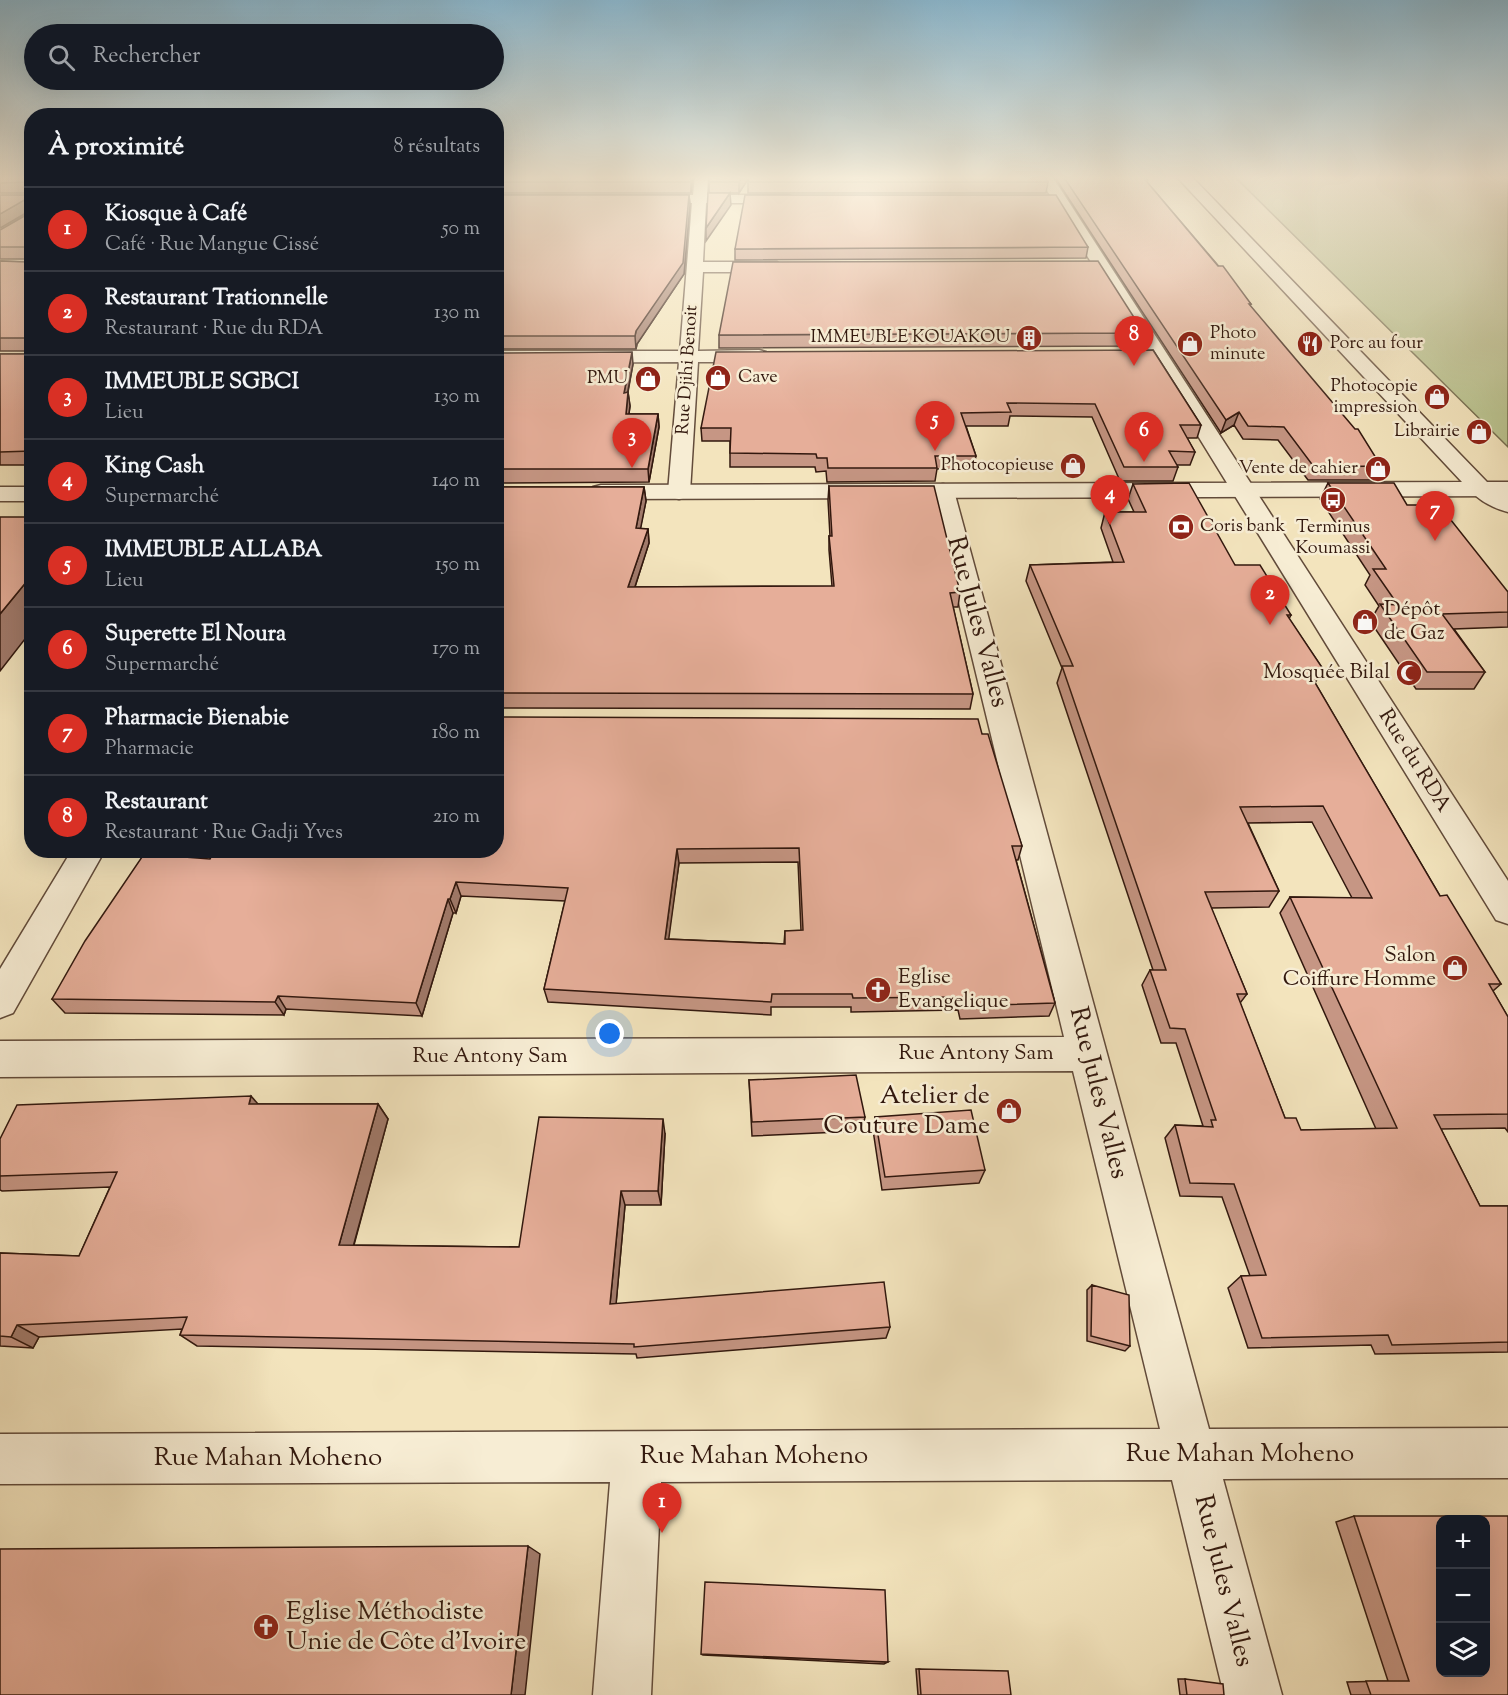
<!DOCTYPE html>
<html lang="fr">
<head>
<meta charset="utf-8">
<style>
	body { margin:0; font-family:"Sorts Mill Goudy",serif; background:#242831; color:#f1f3f6 }
	.controls { position:absolute; right:18px; bottom:18px; display:grid; overflow:hidden; border-radius:12px; box-shadow:0 6px 24px #0002 }
	.controls button { width:54px; height:54px; display:grid; place-items:center; padding:0; border:0; border-bottom:2px solid #363941; background:#171b24; color:#f1f3f6; font:30px sans-serif }
	.you { position:absolute; left:610px; top:1034px; width:21px; height:21px; margin:-15px; border:4px solid #fff; border-radius:50%; background:#1a73e8; box-shadow:0 0 0 9px #1a73e833 }
	.badge { display:grid; place-items:center; width:39px; height:39px; border-radius:50%; background:#d93025; color:#fff; font-size:20px; font-weight:700 }
	.pin { position:absolute; translate:-50% -50px; filter:drop-shadow(0 2px 3px #0008) }
	.pin::after { content:''; position:absolute; top:32px; width:21px; height:18px; background:inherit; clip-path:polygon(0 0,100% 0,50% 100%) }
	.list { margin:0; padding:0; list-style:none }
	h2 { display:flex; justify-content:space-between; align-items:center; height:78px; margin:0; padding:0 24px; font-size:26px }
	h2 small { font-size:20px; font-weight:400; color:#9ea1a6 }
	.list li { display:grid; grid-template-columns:39px 1fr auto; gap:18px; align-items:center; box-sizing:border-box; height:84px; padding:0 24px; border-top:2px solid #363941 }
	.list b { display:block; font-size:22px; white-space:nowrap }
	.list p { margin:0; font-size:20px; white-space:nowrap; color:#9ea1a6 }
	.list em { font-size:20px; font-style:normal; color:#9ea1a6 }
	.icon { flex:none; width:33px; height:33px; fill:none; stroke:currentColor; stroke-width:2; stroke-linecap:round; stroke-linejoin:round }
	.map { position:relative; flex:none; width:1508px; height:1695px; overflow:hidden }
	.search { position:absolute; background:#171b24; box-shadow:0 6px 24px #0002; left:24px; top:24px; width:480px; height:66px; display:flex; align-items:center; gap:15px; box-sizing:border-box; padding:0 21px; border-radius:33px; color:#9ea1a6; font-size:22px }
	.panel { position:absolute; background:#171b24; box-shadow:0 6px 24px #0002; left:24px; top:108px; width:480px; height:750px; border-radius:24px }
	.map>svg:first-child { display:block }
	.green { fill:#bbc491; stroke:#766e50; stroke-width:1.5 }
	.lines { fill:none; stroke-linecap:round; stroke-linejoin:round }
	.minor-casing { stroke:#624b3a; stroke-width:3 }
	.tertiary-casing { stroke:#624b3a; stroke-width:3 }
	.minor { fill:#f7edd4; fill-rule:evenodd }
	.tertiary { fill:#f7edd4; fill-rule:evenodd }
	.wall { fill:#c69684; stroke:#32180e; stroke-width:1.5; fill-rule:evenodd }
	.shaded-wall { fill:#a17a6b; stroke:#32180e; stroke-width:1.5 }
	.building { fill:#e6ae99; stroke:#32180e; stroke-width:1.5; fill-rule:evenodd }
	.labels { text-anchor:middle; dominant-baseline:central; stroke-width:5; stroke-linejoin:round; paint-order:stroke }
	.far-poi-label { font-size:18px; fill:#32180e; stroke:#f7edd4; text-anchor:end }
	.far-street-label { font-size:18px; fill:#32180e; stroke:#f7edd4 }
	.poi-label { font-size:21px; fill:#32180e; stroke:#f7edd4; text-anchor:start }
	.street-label { font-size:21px; fill:#32180e; stroke:#f7edd4 }
	.near-street-label { font-size:26px; fill:#32180e; stroke:#f7edd4 }
	.near-poi-label { font-size:26px; fill:#32180e; stroke:#f7edd4; text-anchor:end }
</style>
</head>
<body>
<div class="map">
<svg width="1508" height="1695" viewBox="0 0 1508 1695">
	<rect width="100%" height="100%" fill="#f3e4bd"/>
	<filter id="stains"><feTurbulence type="fractalNoise" baseFrequency=".00333" numOctaves="4"/><feColorMatrix values="0 0 0 0 .2 0 0 0 0 .09 0 0 0 0 .02 0 0 0 .5 -.17"/></filter>
	<radialGradient id="worn" r=".72"><stop offset=".6" stop-color="#630" stop-opacity="0"/><stop offset="1" stop-color="#630" stop-opacity=".3"/></radialGradient>
	<path class="green" d="M1234,176H1508V447Z"/>
	<g class="lines">
		<g class="minor-casing">
			<path id="minor" d="M695,176L708,177L707,195H789L796,199L789,203H706L703,262H777L785,267L777,272H703L698,351L759,350L766,352L768,356L766,360L759,362H698L690,492L687,497L679,499L671,497L668,492L679,362L496,363V351H680L692,203H645L638,199L645,195H693Z
				M1038,176H1052L1508,881V924L1496,920Z
				M1482,483L1508,495V512C1496,509 1478,501 1471,490L1474,485Z
				M943,484L951,486L954,491L1209,1429L1508,1428V1478L1223,1479L1282,1695H1224L1172,1480L661,1482L651,1695H593L610,1482L0,1484V1434L1160,1429L1073,1071L0,1077V1041L1064,1037L932,491L935,486Z
				M72,850H105L13,1013L0,1018V969Z"/>
		</g>
		<g class="tertiary-casing">
			<path id="tertiary" d="M1176,176H1191L1487,482H1508V496L601,499L593,497L590,492L593,487L601,485L1462,482Z
				M0,487H32V501H0Z"/>
		</g>
		<use href="#minor" class="minor"/>
		<use href="#tertiary" class="tertiary"/>
	</g>
	<path class="wall" d="M0,176H32V465H0V354H27V351H0V261L26,262L28,259H0V230L28,214V212L0,228L29,193H0Z
		M496,176H693L691,193H496Z
		M709,176L1048,182L1046,193H748V179L739,193H709Z
		M1054,176H1148L1147,182L1251,304L1250,306L1381,466L1374,480H1308L1278,440L1243,439L1234,425L1221,433Z
		M496,195H689L690,205L684,274L637,344L636,349H496Z
		M1088,247L1086,258L735,260V249Z
		M1144,333L1140,346L719,348V335Z
		M1153,350L1201,425L1197,438H1187L1195,452L1190,465H1176L1178,467L1173,481H1120L1092,417L1010,416L1008,426H966L976,456L973,469H937L935,481L827,482L826,471L816,472L815,467H730V441H702L701,428Z
		M496,353L633,364L628,392L630,406L629,414H658L659,427L649,482L496,483Z
		M1328,483L1508,592V627L1454,629L1485,672L1474,689H1416L1370,621L1379,606L1365,585L1370,575L1320,499Z
		M1133,484L1235,565L1291,615L1289,619L1323,669L1315,683L1440,896L1501,984L1493,991L1508,1017V1132L1505,1128L1441,1129L1480,1206H1508V1352L1375,1354L1371,1345L1248,1348L1228,1288L1241,1276H1250L1222,1197L1180,1196L1165,1138L1175,1125L1203,1126L1176,1043H1161L1142,985L1150,970H1153L1057,683L1062,668L1026,581L1030,565L1113,562L1101,528L1105,512H1134L1128,499ZM1312,822L1352,898L1290,897L1280,913L1376,1129L1301,1130L1285,1118L1240,1003L1247,994L1211,908L1269,907L1279,891L1248,823Z
		M829,486L960,592L958,607H953L973,694L970,709L496,708V487H644L646,501L640,529H648L649,543L635,587L832,586L829,550V536H830L828,500Z
		M982,734L1022,846L1018,860H1016L1055,1003L1049,1016L960,1019L958,1010L851,1012V1007H771V1015L548,1002L544,989L565,901L461,896L456,913H453L422,1016L286,1009L284,1015L65,1013L52,999L210,859ZM798,862L801,931H785L784,944L668,939L679,863Z
		M749,1080L865,1117L862,1131L752,1136Z
		M258,1104H378L388,1119L354,1245L519,1247L665,1134L661,1205H625L616,1304L890,1327L886,1338L637,1358L636,1354L197,1346L180,1335L182,1329L39,1337L33,1348L0,1346V1253L79,1256L110,1187L2,1191L0,1190V1139Z
		M875,1117L985,1170L979,1183L882,1190L873,1130Z
		M1092,1285L1130,1346L1125,1351L1087,1341V1290Z
		M1354,1516L1508,1695H1351L1347,1682L1388,1681L1336,1522Z
		M701,1654L888,1662L884,1664L703,1655Z
		M916,1669H919L1011,1695H918Z
		M1178,1679H1185L1224,1695H1180Z"/>
	<path class="shaded-wall" d="M691,176H693L691,193Z
		M743,176H750L739,193V182Z
		M730,193L731,205L706,241V228Z
		M689,195L690,205L684,274L637,344L636,349L635,336L636,331Z
		M26,199L31,210L0,228V214Z
		M632,352L633,364L625,406L624,393Z
		M628,392L630,406L627,427L626,414Z
		M1239,412L1234,425L1221,433L1226,420Z
		M658,414L659,427L649,482L648,469Z
		M644,487L646,501L638,542L636,528Z
		M648,529L649,543L630,602L628,587Z
		M32,575V630L0,671V614Z
		M677,849L679,863L667,952L665,939Z
		M456,882L461,896L456,913L450,899Z
		M448,899L453,913L422,1016L416,1003Z
		M278,996L286,1009L284,1015L275,1002Z
		M251,1096L264,1111L249,1104Z
		M378,1104L388,1119L350,1258L339,1245Z
		M663,1119L665,1134L661,1205L658,1191Z
		M621,1191L625,1205L615,1316L610,1304Z
		M17,1325L39,1337L33,1348L11,1337Z
		M528,1546L540,1554L525,1695H511Z"/>
	<path class="building" d="M0,176H32V451L0,452V354H27L28,340L25,338H0V261L26,262L28,259L29,250L26,247H0V230L28,214L29,200L26,199L0,214V195H27L29,192L27,182L0,183Z
		M496,176H691V182H496Z
		M709,176H743L739,182H709Z
		M749,176H1044L1048,182H748Z
		M1063,176H1142L1218,266H1223L1251,304H1249L1355,429H1358L1381,466L1314,467L1284,427L1248,426L1239,412L1226,420Z
		M708,193H730L706,228Z
		M496,195H689L683,263L636,331L635,336H496Z
		M745,195H1056L1088,247L735,249Z
		M1098,261L1144,333L719,335L733,262Z
		M1153,350L1201,425H1180L1195,452L1169,451L1178,467H1124L1095,404L1007,403L1011,412L961,413L976,456H935L937,468H828L827,458H817L816,454L730,453L731,428H701L716,352Z
		M632,352L624,393L628,392L626,414H658L648,469H496V353Z
		M1189,483L1235,565H1260L1291,615H1287L1323,669H1307L1440,896L1447,895L1501,984H1489L1508,1017V1114L1434,1115L1480,1206H1508V1342L1392,1345L1388,1335L1262,1338L1241,1276L1266,1275L1234,1184L1190,1183L1175,1125L1213,1127L1211,1120H1216L1185,1029L1170,1028L1150,970H1166L1062,666H1073L1030,565L1124,562L1105,512H1146L1133,484ZM1323,806L1372,898L1290,897L1397,1128L1301,1130L1296,1118H1285L1237,994H1247L1205,892L1279,891L1240,807Z
		M1328,483H1394L1407,505H1439L1508,592V612L1442,614L1485,672H1427L1380,604L1398,605L1373,569H1386Z
		M829,486H934L960,592L950,593L973,694L496,693V487H644L636,528L648,529L628,587L834,586L829,536H832Z
		M0,517H32V575L0,614Z
		M496,717L978,719L982,734H988L1022,846H1012L1055,1003L964,1006L962,997L853,998L852,994H772L771,1002L544,989L568,888L456,882L450,899H448L416,1003L278,996L275,1002L52,999L85,941L144,854L210,859L215,850H496ZM799,848L803,930L785,931V944L665,939L677,849Z
		M856,1075L865,1117L752,1122L749,1080Z
		M251,1096L249,1104H378L339,1245L519,1247L539,1117L663,1119L658,1191H621L610,1304L884,1282L890,1327L634,1347V1344L180,1335L187,1317L17,1325L11,1337L0,1336V1253L79,1256L117,1172L0,1176V1139L17,1105Z
		M971,1110L985,1170L885,1177L875,1117Z
		M1092,1285L1129,1295L1130,1346L1091,1336Z
		M1354,1516H1508V1695H1371L1366,1681H1409ZM1440,1520H1485V1672H1440Z
		M528,1546L511,1695H0V1549Z
		M705,1582L885,1590L888,1662L701,1654Z
		M919,1669L1008,1671L1011,1695H921Z
		M1185,1679L1223,1684L1224,1695H1187Z"/>
	<linearGradient id="sky" x2="0" y2="1"><stop stop-color="#8ab8d0"/><stop offset="0.43" stop-color="#faf3e1"/><stop offset="1" stop-color="#faf3e1" stop-opacity="0"/></linearGradient>
	<rect width="1508" height="414" fill="url(#sky)"/>
	<defs>
		<g id="building-disc" transform="scale(1.35)"><circle r="9.5" fill="#8f2418" stroke="#f7edd4"/><path d="M-4-6H4V6H1V3H-1V6H-4ZM-2.5-4.3h1.7v1.8h-1.7ZM.8-4.3h1.7v1.8H.8ZM-2.5-1h1.7V.8h-1.7ZM.8-1h1.7V.8H.8Z" fill="#fff"/></g>
		<g id="shop-disc" transform="scale(1.35)"><circle r="9.5" fill="#8f2418" stroke="#f7edd4"/><path d="M-5-2.5h2.3a2.7 3.5 0 0 1 5.4 0H5L5.5 6h-11ZM-1.5-2.5h3a1.5 2.3 0 0 0-3 0Z" fill="#fff"/></g>
		<g id="restaurant-disc" transform="scale(1.35)"><circle r="9.5" fill="#8f2418" stroke="#f7edd4"/><path d="M-5-6h1v4h1v-4h1v4h1v-4h1v5L-1.5 .5V6h-2V.5L-5-1ZM5-6V6H3V1.5H1.5Q1.5-4 5-6Z" fill="#fff"/></g>
		<g id="bus-disc" transform="scale(1.35)"><circle r="9.5" fill="#8f2418" stroke="#f7edd4"/><path d="M-5-6H5V4H4V6H2V4H-2V6H-4V4H-5ZM-3.5-4V0h7V-4ZM-3.5 1.2v1.5H-2V1.2ZM2 1.2v1.5H3.5V1.2Z" fill="#fff"/></g>
		<g id="bank-disc" transform="scale(1.35)"><circle r="9.5" fill="#8f2418" stroke="#f7edd4"/><path d="M-6-4H6V4H-6ZM0-2.3a2.3 2.3 0 1 0 0 4.6a2.3 2.3 0 1 0 0-4.6Z" fill="#fff"/></g>
		<g id="mosque-disc" transform="scale(1.35)"><circle r="9.5" fill="#8f2418" stroke="#f7edd4"/><path d="M3.5-4.9A6 6 0 1 0 3.5 4.9A5 5 0 1 1 3.5-4.9Z" fill="#fff"/></g>
		<g id="church-disc" transform="scale(1.35)"><circle r="9.5" fill="#8f2418" stroke="#f7edd4"/><path d="M-1.2-6h2.4v3.5h3.3v2.4h-3.3V6h-2.4V-.1h-3.3v-2.4h3.3Z" fill="#fff"/></g>
	</defs>
	<g fill-rule="evenodd">
		<use href="#building-disc" x="1029" y="338"/>
		<use href="#shop-disc" x="1190" y="344"/>
		<use href="#restaurant-disc" x="1310" y="344"/>
		<use href="#shop-disc" x="718" y="378"/>
		<use href="#shop-disc" x="648" y="379"/>
		<use href="#shop-disc" x="1437" y="397"/>
		<use href="#shop-disc" x="1479" y="432"/>
		<use href="#shop-disc" x="1073" y="466"/>
		<use href="#shop-disc" x="1378" y="469"/>
		<use href="#bus-disc" x="1333" y="500"/>
		<use href="#bank-disc" x="1181" y="527"/>
		<use href="#shop-disc" x="1365" y="622"/>
		<use href="#mosque-disc" x="1409" y="673"/>
		<use href="#shop-disc" x="1455" y="968"/>
		<use href="#church-disc" x="878" y="990"/>
		<use href="#shop-disc" x="1009" y="1111"/>
		<use href="#church-disc" x="266" y="1627"/>
	</g>
	<g class="labels">
		<g class="far-poi-label">
			<text x="1210" y="334" text-anchor="start">Photo<tspan x="1210" dy="21">minute</tspan></text>
			<text x="1010" y="338">IMMEUBLE KOUAKOU</text>
			<text x="1330" y="344" text-anchor="start">Porc au four</text>
			<text x="738" y="378" text-anchor="start">Cave</text>
			<text x="628" y="379">PMU</text>
			<text x="1418" y="387">Photocopie<tspan x="1418" dy="21">impression</tspan></text>
			<text x="1460" y="432">Librairie</text>
			<text x="1054" y="466">Photocopieuse</text>
			<text x="1358" y="469">Vente de cahier</text>
			<text x="1200" y="527" text-anchor="start">Coris bank</text>
			<text x="1333" y="528" text-anchor="middle">Terminus<tspan x="1333" dy="21">Koumassi</tspan></text>
		</g>
		<g class="far-street-label">
			<text transform="translate(688 370) rotate(-86)">Rue Djihi Benoit</text>
		</g>
		<g class="poi-label">
			<text x="1384" y="610">Dépôt<tspan x="1384" dy="24">de Gaz</tspan></text>
			<text x="1390" y="673" text-anchor="end">Mosquée Bilal</text>
			<text x="1436" y="956" text-anchor="end">Salon<tspan x="1436" dy="24">Coiffure Homme</tspan></text>
			<text x="898" y="978">Eglise<tspan x="898" dy="24">Evangelique</tspan></text>
		</g>
		<g class="street-label">
			<text transform="translate(1414 761) rotate(58)">Rue du RDA</text>
			<text x="976" y="1054">Rue Antony Sam</text>
			<text x="490" y="1057">Rue Antony Sam</text>
		</g>
		<g class="near-street-label">
			<text transform="translate(977 622) rotate(75)">Rue Jules Valles</text>
			<text transform="translate(1098 1093) rotate(76)">Rue Jules Valles</text>
			<text x="1240" y="1454">Rue Mahan Moheno</text>
			<text x="754" y="1456">Rue Mahan Moheno</text>
			<text x="268" y="1458">Rue Mahan Moheno</text>
			<text transform="translate(1223 1581) rotate(76)">Rue Jules Valles</text>
		</g>
		<g class="near-poi-label">
			<text x="990" y="1096">Atelier de<tspan x="990" dy="30">Couture Dame</tspan></text>
			<text x="286" y="1612" text-anchor="start">Eglise Méthodiste<tspan x="286" dy="30">Unie de Côte d'Ivoire</tspan></text>
		</g>
	</g>
	<rect width="100%" height="100%" filter="url(#stains)"/>
	<rect width="100%" height="100%" fill="url(#worn)"/>
</svg>
<div class="controls">
<button>+</button>
<button>−</button>
<button><svg class="icon" aria-label="layers" viewBox="0 0 24 24"><path d="M12 4l9 5-9 5-9-5zM3 14l9 5 9-5"/></svg></button>
</div>
<div class="you"></div>
<div class="pin badge" style="left:662px;top:1533px">1</div>
<div class="pin badge" style="left:1270px;top:625px">2</div>
<div class="pin badge" style="left:632px;top:468px">3</div>
<div class="pin badge" style="left:1110px;top:525px">4</div>
<div class="pin badge" style="left:935px;top:451px">5</div>
<div class="pin badge" style="left:1144px;top:462px">6</div>
<div class="pin badge" style="left:1435px;top:541px">7</div>
<div class="pin badge" style="left:1134px;top:366px">8</div>
<div class="search"><svg class="icon" aria-label="search" viewBox="0 0 24 24"><circle cx="10" cy="10" r="6"/><path d="M15 15l6 6"/></svg>Rechercher</div>
<section class="panel">
<h2>À proximité<small>8 résultats</small></h2>
<ul class="list">
<li><span class="badge">1</span><div><b>Kiosque à Café</b><p>Café · Rue Mangue Cissé</p></div><em>50 m</em></li>
<li><span class="badge">2</span><div><b>Restaurant Trationnelle</b><p>Restaurant · Rue du RDA</p></div><em>130 m</em></li>
<li><span class="badge">3</span><div><b>IMMEUBLE SGBCI</b><p>Lieu</p></div><em>130 m</em></li>
<li><span class="badge">4</span><div><b>King Cash</b><p>Supermarché</p></div><em>140 m</em></li>
<li><span class="badge">5</span><div><b>IMMEUBLE ALLABA</b><p>Lieu</p></div><em>150 m</em></li>
<li><span class="badge">6</span><div><b>Superette El Noura</b><p>Supermarché</p></div><em>170 m</em></li>
<li><span class="badge">7</span><div><b>Pharmacie Bienabie</b><p>Pharmacie</p></div><em>180 m</em></li>
<li><span class="badge">8</span><div><b>Restaurant</b><p>Restaurant · Rue Gadji Yves</p></div><em>210 m</em></li>
</ul>
</section>
</div>
</body>
</html>
